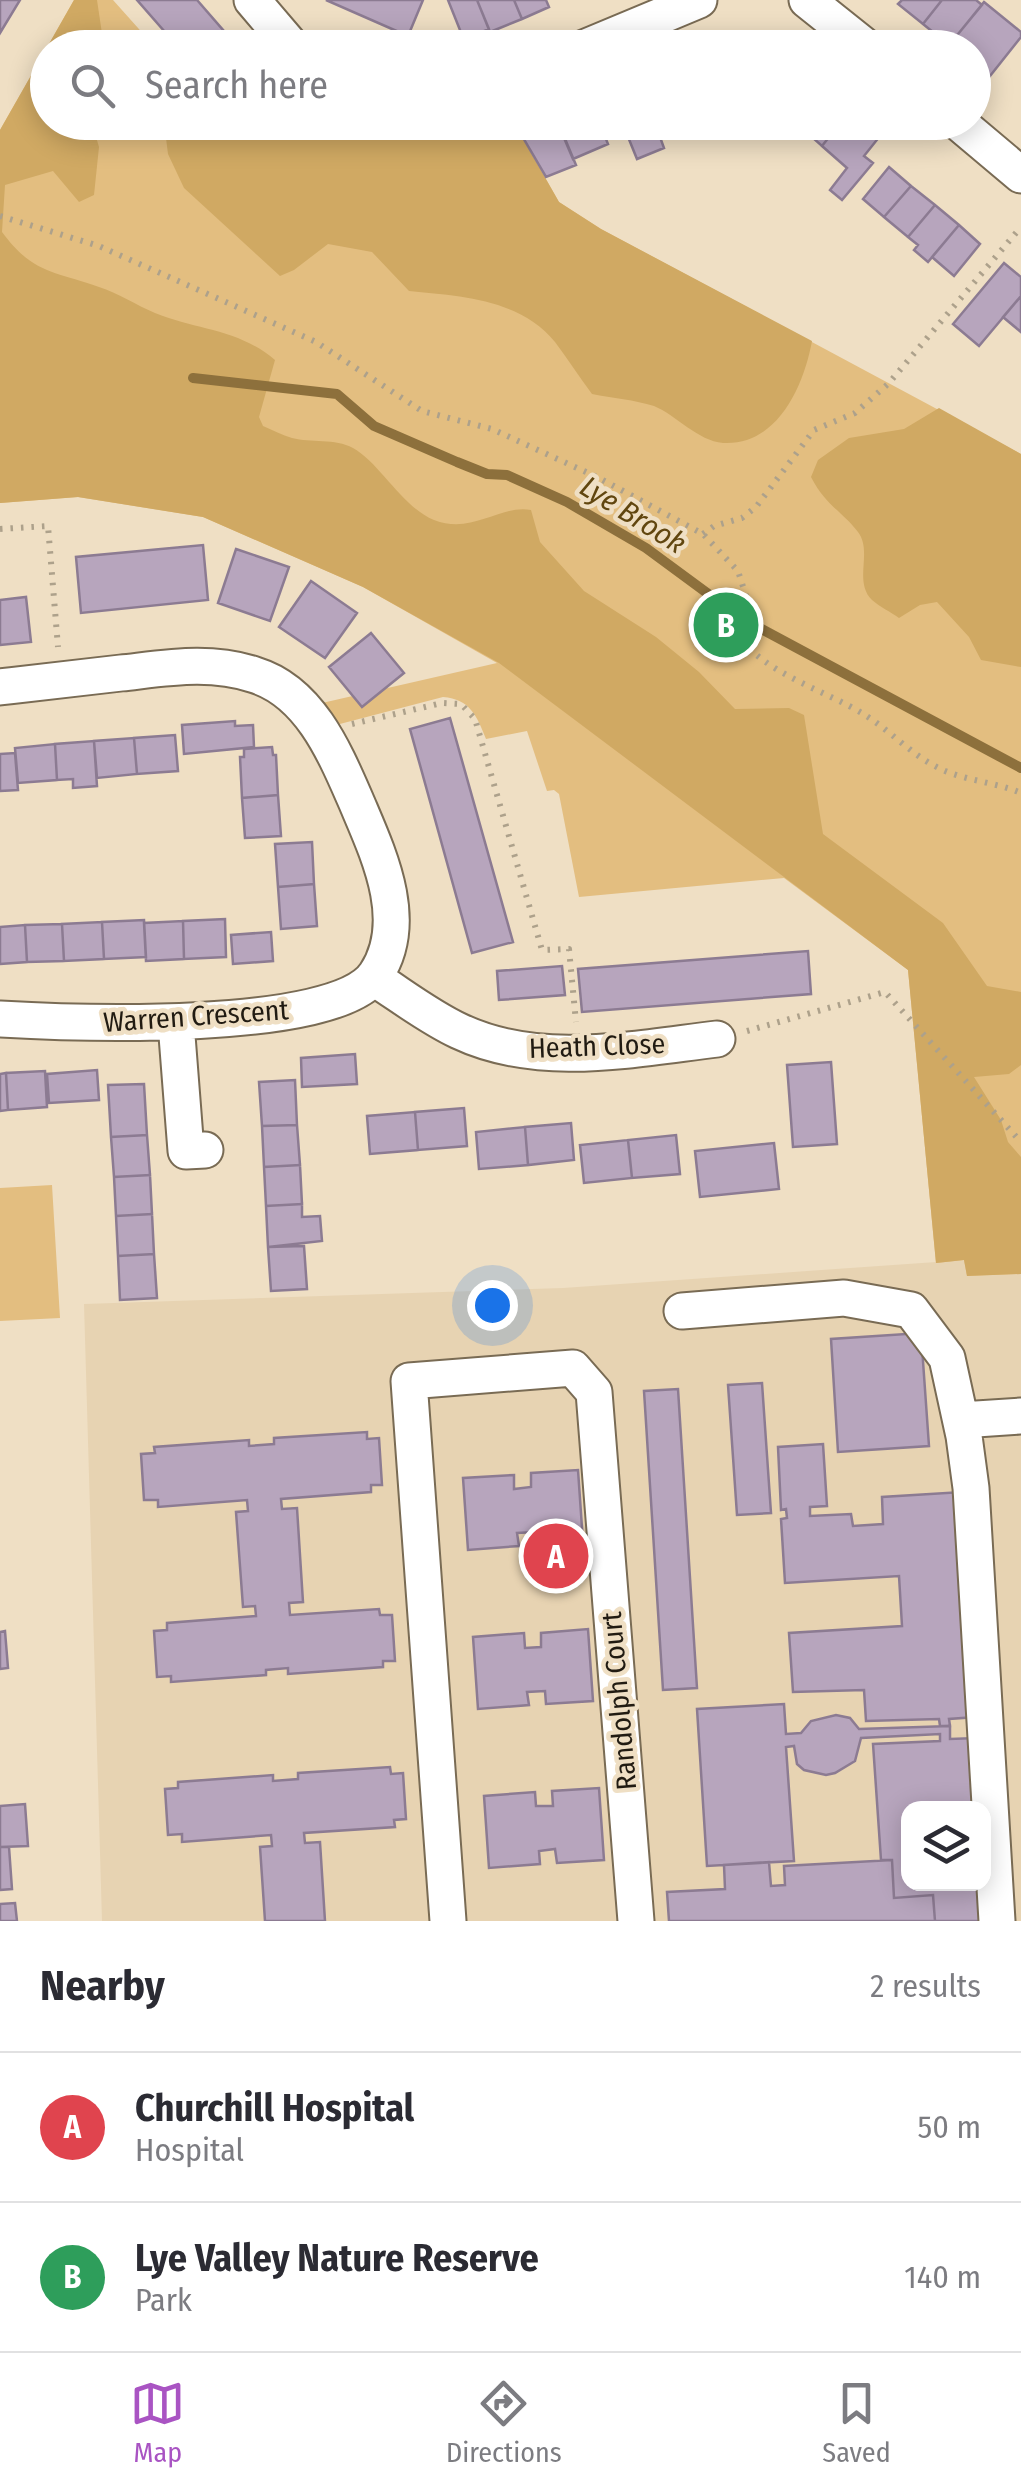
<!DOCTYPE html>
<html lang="en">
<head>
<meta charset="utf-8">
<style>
	body { margin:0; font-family:"Fira Sans Condensed",sans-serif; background:#f2f2f3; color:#2b2b33 }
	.controls { position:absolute; right:30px; bottom:30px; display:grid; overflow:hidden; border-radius:20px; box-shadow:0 5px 25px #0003 }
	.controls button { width:90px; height:90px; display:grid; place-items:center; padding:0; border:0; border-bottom:2px solid #e1e1e2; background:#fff; color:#2b2b33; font:50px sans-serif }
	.you { position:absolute; left:492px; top:1305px; width:35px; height:35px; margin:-25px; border:8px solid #fff; border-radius:50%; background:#1a73e8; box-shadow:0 0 0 15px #1a73e833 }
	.badge { display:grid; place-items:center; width:65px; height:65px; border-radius:50%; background:#a954c3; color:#fff; font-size:32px; font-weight:700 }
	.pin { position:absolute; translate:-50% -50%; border:5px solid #fff; box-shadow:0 2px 10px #0006 }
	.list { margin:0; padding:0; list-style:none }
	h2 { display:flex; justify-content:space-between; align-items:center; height:130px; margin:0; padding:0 40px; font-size:42px }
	h2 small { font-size:32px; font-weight:400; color:#7c7c81 }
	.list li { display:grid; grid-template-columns:65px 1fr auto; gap:30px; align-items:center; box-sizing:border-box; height:150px; padding:0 40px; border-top:2px solid #e1e1e2 }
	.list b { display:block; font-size:38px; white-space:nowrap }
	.list p { margin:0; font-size:32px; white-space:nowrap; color:#7c7c81 }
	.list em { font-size:32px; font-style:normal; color:#7c7c81 }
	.icon { flex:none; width:55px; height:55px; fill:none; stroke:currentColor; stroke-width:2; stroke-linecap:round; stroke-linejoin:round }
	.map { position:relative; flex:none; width:1021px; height:1921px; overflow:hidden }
	.search { position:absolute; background:#fff; box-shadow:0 5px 25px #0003; left:30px; right:30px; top:30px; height:110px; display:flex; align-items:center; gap:25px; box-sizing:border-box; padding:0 35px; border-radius:55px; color:#7c7c81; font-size:38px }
	.sheet { height:430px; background:#fff }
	nav { display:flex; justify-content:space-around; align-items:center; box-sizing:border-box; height:140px; border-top:2px solid #e1e1e2; background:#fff; font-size:28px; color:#7c7c81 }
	nav a { display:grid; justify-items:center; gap:5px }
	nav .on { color:#a954c3 }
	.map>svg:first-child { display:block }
	.built { fill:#e7d3b2; fill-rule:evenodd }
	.green { fill:#e3be80 }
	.forest { fill:#d0a963 }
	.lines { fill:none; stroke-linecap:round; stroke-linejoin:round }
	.stream { stroke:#8d703c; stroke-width:10 }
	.building { fill:#b7a5bd; stroke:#8c7b92; stroke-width:2.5 }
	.minor-casing { stroke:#796b54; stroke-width:39 }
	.path { stroke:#ada18b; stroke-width:6; stroke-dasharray:2.5 8; stroke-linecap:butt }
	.minor { stroke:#fff; stroke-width:35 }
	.labels { text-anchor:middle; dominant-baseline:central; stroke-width:9; stroke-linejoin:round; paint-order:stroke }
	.street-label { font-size:28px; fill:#211b12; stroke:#efdfc4 }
	.water-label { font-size:30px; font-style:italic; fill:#61460f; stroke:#efdfc4 }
</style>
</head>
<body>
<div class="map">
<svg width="1021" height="1921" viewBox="0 0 1021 1921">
	<rect width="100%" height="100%" fill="#efdfc4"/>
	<path class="built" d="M965,1260L968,1276L1021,1274V1921H102L84,1304L563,1288ZM908,1808H984V1884H908Z"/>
	<path class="green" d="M74,0H113L155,47L48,48V122H374L407,127L514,123L559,202L601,229L1021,454V1274L967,1276L964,1260L936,1263L908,970L784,878L579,897L559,794L554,790L547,791L527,731L486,739C477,716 470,699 443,697L336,725L322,703L497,663L363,587L203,517L78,497L0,503V130Z
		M52,1185L60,1318L0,1321V1188Z"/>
	<path class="forest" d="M74,0H97L104,47L48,48V122L92,123L99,147L94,195L79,202L53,171L5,185L2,232C33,274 54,271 99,287C118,293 136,305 155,313C197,330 239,329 275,360L259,417L263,426C273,430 282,435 292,438C311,443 335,438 353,448C380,463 402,507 434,520C473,535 501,504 531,510L540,542L584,591L656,637L699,672L735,709L789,708L804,715L823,834L943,923L987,986L1021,992V1065L1009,1074L974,1077L1001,1120L1008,1142L1021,1157V1274L967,1276L964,1260L936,1263L908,970L499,663L363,587L203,517L78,497L0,503V130Z
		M374,122L407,127L514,123L559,202L601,229L812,341C804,385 778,446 723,443C698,441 676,415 654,406C635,400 612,398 592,394C579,377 568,359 555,342C521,299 459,296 409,291L372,252L328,244L294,270L280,276L184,188L168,154L164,122Z
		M939,408L1021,454V667L981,660L969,637L937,602L920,605L899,618C891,612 880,607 872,600C853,581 873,552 858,532C841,510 826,506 811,477L818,460L849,438L904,429Z"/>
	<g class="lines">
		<path class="stream" d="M193,378L337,394L374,426L457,462L487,474L507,475L567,502L646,548L741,618L1021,768"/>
	</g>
	<path class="building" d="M0,0H20L0,33Z
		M137,0H197L223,30L203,48H179Z
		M326,0H423L408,36Z
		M448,0H477L489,29L464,40Z
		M477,0H514L522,19L490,32Z
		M514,0H546L549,7L522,19Z
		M902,0H942L923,24L898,4Z
		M942,0H976L982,5L949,45L923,24Z
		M984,2L1021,32V37L990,76L974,63V48H953L950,44Z
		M558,122L576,165L546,177L522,136Z
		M567,122H599L608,144L573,159L559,126Z
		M622,122H663L656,126L664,148L637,159Z
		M795,122H841L822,146Z
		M841,122H863L880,136L864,156L873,163L842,200L830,190L847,168L822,146Z
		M889,167L911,186L884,217L863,199Z
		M911,186L935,205L908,237L884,217Z
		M935,205L959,225L928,262L914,250L918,245L908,237Z
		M959,225L980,244L954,276L932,257Z
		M1004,263L1021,277V296L979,346L953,324Z
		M1021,296V332L1003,317Z
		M203,545L208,600L81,613L76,557Z
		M236,549L289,567L270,621L218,603Z
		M311,581L357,613L325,658L279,627Z
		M26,597L31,642L0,645V600Z
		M371,633L404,673L362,707L329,667Z
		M450,718L513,942L472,953L410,729Z
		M235,721V726L253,725L254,747L184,754L182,725Z
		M175,735L178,771L137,774L134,738Z
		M134,738L137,774L97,778L94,741Z
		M94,741L97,786L73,788V779L57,780L55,744Z
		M55,744L57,780L18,783L15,748Z
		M272,747L273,755H276L278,795L242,798L240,757H244V749Z
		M15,753L18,790L0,791V754Z
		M278,795L281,836L245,838L242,798Z
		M312,842L314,884L278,887L275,844Z
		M314,884L317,926L281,929L278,887Z
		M225,919L226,957L184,959L183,921Z
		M144,920L146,957L104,959L102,922Z
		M183,921L184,959L146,961L144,923Z
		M102,922L104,959L64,961L62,924Z
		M62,924L64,961L27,962L25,925Z
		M25,925L27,962L0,964V927Z
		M271,932L273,961L233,964L231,935Z
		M808,951L811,994L582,1012L578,969Z
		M562,966L565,995L499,1000L497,971Z
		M355,1054L357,1084L302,1087L301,1058Z
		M831,1062L837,1144L793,1147L787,1065Z
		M97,1070L99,1100L49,1103L47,1074Z
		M45,1071L47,1107L8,1110L6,1073Z
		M6,1073L8,1110L0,1111V1074Z
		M295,1080L297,1125L262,1126L259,1082Z
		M144,1084L147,1135L111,1137L108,1085Z
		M464,1108L467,1146L418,1150L415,1112Z
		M415,1112L418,1150L370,1154L367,1116Z
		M571,1123L574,1160L528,1165L525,1127Z
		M297,1125L300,1165L264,1167L262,1126Z
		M525,1127L528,1165L479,1169L476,1132Z
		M147,1135L150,1175L114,1177L111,1137Z
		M676,1135L680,1174L632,1178L628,1140Z
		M628,1140L632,1178L584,1183L580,1145Z
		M774,1143L779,1189L700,1197L695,1151Z
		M300,1165L302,1204L266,1206L264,1167Z
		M150,1175L152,1214L116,1216L114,1177Z
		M302,1204V1217L320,1216L322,1241L268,1247L266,1206Z
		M152,1214L154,1254L118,1256L116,1216Z
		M304,1246L307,1289L271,1291L268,1247Z
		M154,1254L157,1298L120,1300L118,1256Z
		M921,1333L929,1446L838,1452L831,1339Z
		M762,1383L771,1513L737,1515L728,1385Z
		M678,1389L697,1688L663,1690L644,1391Z
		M367,1432V1439L379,1438L382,1485H371V1492L281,1499L282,1509L297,1508L303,1602L289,1603L290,1615L379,1609L380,1615H392L395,1661H383V1667L288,1674V1668L266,1670V1675L171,1682V1676L157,1677L154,1631L167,1630V1623L256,1616L255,1606L243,1607L236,1512L248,1511L247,1500L158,1507V1500H144L141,1454L155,1453L154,1447L249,1440V1446L274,1444V1438Z
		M823,1444L827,1506L810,1507V1516L851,1514L853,1526L883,1524L882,1497L962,1492L976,1717L949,1719L950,1726H940L939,1719L866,1721L864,1690L793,1692L789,1633L902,1626L899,1576L785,1583L781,1519L787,1518L786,1509L781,1510L778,1447Z
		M578,1470L583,1542L535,1545V1532L517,1533L519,1546L468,1550L463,1478L514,1475V1489L531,1487V1473Z
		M588,1629L593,1701L546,1704L545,1691L527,1692L529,1705L478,1709L473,1637L524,1633L525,1648L541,1647V1633Z
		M5,1631L8,1668L0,1669V1632Z
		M784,1704L786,1734L801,1733L811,1721L836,1715L850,1718L859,1729L950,1726V1739L977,1738L981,1808H908V1884H984L988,1921H935L933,1895L894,1898L892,1860H881L873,1744L940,1741V1734L861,1738L855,1761L835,1773L826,1775L804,1770L797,1764L794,1746L786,1747L794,1861L707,1866L697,1709Z
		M390,1767L391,1774L403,1773L406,1819L394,1820L395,1827L304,1833L305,1843L320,1842L325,1921H265L260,1847L272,1846L271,1835L182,1842V1834L168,1835L165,1789L178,1788V1782L273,1775V1781L298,1779V1773Z
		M599,1788L604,1860L557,1863L555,1849L539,1851L540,1864L489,1868L484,1796L535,1792L536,1806H553L552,1791Z
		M25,1804L28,1846L0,1847V1806Z
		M0,1847H9L12,1889L0,1890Z
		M892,1860L894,1898L933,1895L935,1921H669L667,1892L725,1889L724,1865L769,1862L771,1886L785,1885L784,1866Z
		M15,1903L17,1921H0V1904Z"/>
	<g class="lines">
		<g class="minor-casing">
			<path id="minor" d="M252,0L293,48
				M807,0L867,48
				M584,48L699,0
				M958,122L1021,175
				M0,687C40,682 80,678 121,673C167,668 210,660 255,675C310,692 335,753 356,801C378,853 411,921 376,974C337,1034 70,1023 0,1019
				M374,978C402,996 429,1017 459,1031C539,1069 633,1049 717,1039
				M176,1023L186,1151L205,1150
				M682,1311L844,1298L911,1310L947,1358L964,1436L971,1488L997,1921
				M961,1420L1021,1416
				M448,1921L409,1381L573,1368L594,1392L636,1921"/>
		</g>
		<path class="path" d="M0,216L99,246L316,342L422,411L492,429L599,478L703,534L738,571L749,605L736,633C764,674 825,690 865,715C889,730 909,752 933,765C961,781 993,781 1021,793
			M0,529L48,526L58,647
			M703,534L714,526L742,518L756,507L814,430L855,413L889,383L1021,227
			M352,724L442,703L461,704L475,719L542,950L569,949L576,1022
			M747,1031L885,992L1021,1142"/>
		<use href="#minor" class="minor"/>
	</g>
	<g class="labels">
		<g class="street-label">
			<text transform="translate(196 1016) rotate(-4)">Warren Crescent</text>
			<text transform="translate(597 1046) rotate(-2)">Heath Close</text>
			<text transform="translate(619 1701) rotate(-95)">Randolph Court</text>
		</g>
		<g class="water-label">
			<text transform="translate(633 515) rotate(32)">Lye Brook</text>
		</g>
	</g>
</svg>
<div class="controls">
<button><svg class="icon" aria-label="layers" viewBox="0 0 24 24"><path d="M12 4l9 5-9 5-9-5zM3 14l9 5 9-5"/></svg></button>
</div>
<div class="you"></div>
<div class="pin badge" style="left:556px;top:1556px;background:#e0444e">A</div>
<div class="pin badge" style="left:726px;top:625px;background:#2e9e5b">B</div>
<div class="search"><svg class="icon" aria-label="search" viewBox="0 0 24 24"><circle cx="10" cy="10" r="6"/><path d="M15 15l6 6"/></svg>Search here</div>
</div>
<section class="sheet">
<h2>Nearby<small>2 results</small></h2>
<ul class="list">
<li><span class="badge" style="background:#e0444e">A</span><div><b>Churchill Hospital</b><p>Hospital</p></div><em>50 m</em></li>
<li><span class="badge" style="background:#2e9e5b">B</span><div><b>Lye Valley Nature Reserve</b><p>Park</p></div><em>140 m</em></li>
</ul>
</section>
<nav>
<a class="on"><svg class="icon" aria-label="map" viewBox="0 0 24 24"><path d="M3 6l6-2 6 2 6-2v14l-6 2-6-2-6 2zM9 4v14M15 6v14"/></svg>Map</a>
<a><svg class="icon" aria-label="directions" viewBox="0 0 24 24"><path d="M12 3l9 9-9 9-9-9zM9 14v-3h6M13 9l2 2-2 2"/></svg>Directions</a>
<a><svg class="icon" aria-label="saved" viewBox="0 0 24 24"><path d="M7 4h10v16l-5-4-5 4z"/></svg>Saved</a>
</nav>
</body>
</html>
